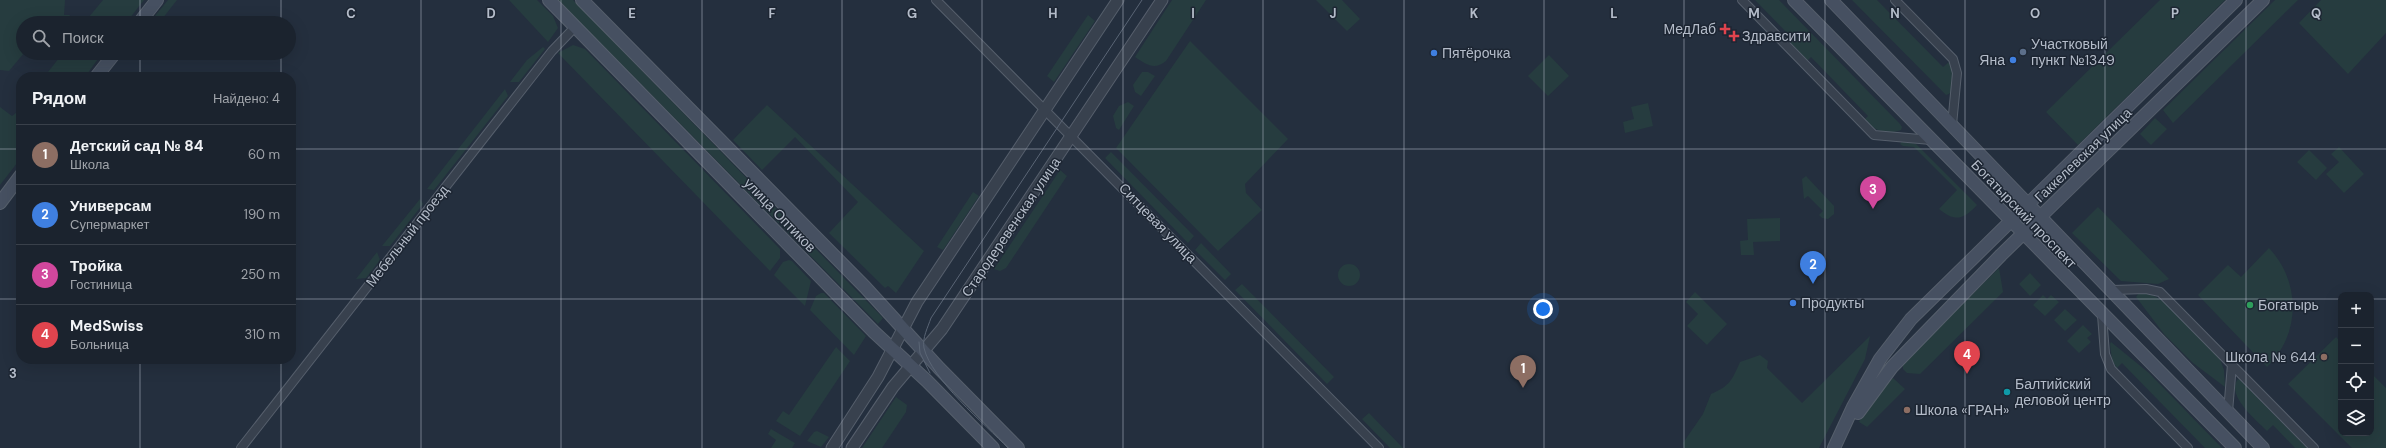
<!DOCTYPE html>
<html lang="ru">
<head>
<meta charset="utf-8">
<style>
	body { margin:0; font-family:"DM Sans",sans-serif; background:#282f3a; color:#f1f3f6 }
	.controls { position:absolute; right:12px; bottom:12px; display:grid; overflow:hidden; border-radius:8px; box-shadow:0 4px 16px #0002 }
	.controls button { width:36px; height:36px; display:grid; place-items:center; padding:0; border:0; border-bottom:1px solid #39404a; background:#1b232e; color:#f1f3f6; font:20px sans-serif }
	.you { position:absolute; left:1543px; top:309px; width:14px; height:14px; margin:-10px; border:3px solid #fff; border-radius:50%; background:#1a73e8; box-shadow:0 0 0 6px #1a73e833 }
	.badge { display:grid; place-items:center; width:26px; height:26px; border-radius:50%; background:#bca0f2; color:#fff; font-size:13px; font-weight:700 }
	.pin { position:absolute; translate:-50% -33px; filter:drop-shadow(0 1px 2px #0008) }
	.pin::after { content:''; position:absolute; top:21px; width:14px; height:12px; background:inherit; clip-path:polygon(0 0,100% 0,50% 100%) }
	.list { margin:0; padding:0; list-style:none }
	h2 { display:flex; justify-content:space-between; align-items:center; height:52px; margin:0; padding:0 16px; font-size:17px }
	h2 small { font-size:13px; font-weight:400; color:#a0a4aa }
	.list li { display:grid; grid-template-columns:26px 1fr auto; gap:12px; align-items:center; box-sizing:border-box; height:60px; padding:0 16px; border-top:1px solid #39404a }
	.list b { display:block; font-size:15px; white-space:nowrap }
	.list p { margin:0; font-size:13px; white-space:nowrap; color:#a0a4aa }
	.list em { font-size:13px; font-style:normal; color:#a0a4aa }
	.icon { flex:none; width:22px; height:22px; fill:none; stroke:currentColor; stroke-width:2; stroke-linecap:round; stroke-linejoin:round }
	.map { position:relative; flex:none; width:2386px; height:448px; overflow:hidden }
	.search { position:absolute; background:#1b232e; box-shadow:0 4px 16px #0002; left:16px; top:16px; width:280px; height:44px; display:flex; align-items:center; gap:10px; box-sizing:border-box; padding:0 14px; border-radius:22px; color:#a0a4aa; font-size:15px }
	.panel { position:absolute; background:#1b232e; box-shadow:0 4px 16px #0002; left:16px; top:72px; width:280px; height:292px; border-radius:16px }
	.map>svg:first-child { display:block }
	.green { fill:#263c3f }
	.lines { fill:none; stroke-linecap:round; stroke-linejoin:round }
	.minor-casing { stroke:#565f6c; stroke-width:10 }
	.tertiary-casing { stroke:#565f6c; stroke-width:13 }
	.secondary-casing { stroke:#565f6c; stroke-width:14 }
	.minor { stroke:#38414e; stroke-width:8 }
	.tertiary { stroke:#38414e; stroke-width:11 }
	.secondary { stroke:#465061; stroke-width:12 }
	.tram { stroke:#5a6575; stroke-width:1 }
	.grid { fill:none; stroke:#b4bcc9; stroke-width:1; stroke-opacity:0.55 }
	.health-dot { fill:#e0444e; stroke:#1d2633; stroke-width:1.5 }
	.service-dot { fill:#5c6f8a; stroke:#1d2633; stroke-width:1.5 }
	.shop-dot { fill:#3f7fe0; stroke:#1d2633; stroke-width:1.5 }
	.leisure-dot { fill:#2e9e5b; stroke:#1d2633; stroke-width:1.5 }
	.education-dot { fill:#8d6e63; stroke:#1d2633; stroke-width:1.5 }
	.culture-dot { fill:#0f9aa8; stroke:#1d2633; stroke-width:1.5 }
	.labels { text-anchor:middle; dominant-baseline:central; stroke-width:3; stroke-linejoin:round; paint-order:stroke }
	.poi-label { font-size:14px; fill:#b4bcc9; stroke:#1d2633; text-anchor:start }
	.street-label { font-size:14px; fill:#b4bcc9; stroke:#1d2633 }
	.grid-label { font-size:13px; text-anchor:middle; font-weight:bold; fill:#b4bcc9; stroke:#1d2633; stroke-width:3; stroke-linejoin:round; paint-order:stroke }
</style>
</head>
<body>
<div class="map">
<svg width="2386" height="448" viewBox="0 0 2386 448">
	<rect width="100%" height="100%" fill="#242f3e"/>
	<path class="green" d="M0,0H65L64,15H69L79,23H62L54,17L49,23H23L24,53L9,71L0,70Z
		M103,0H144L126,23H84Z
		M168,0H177L159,23H157L155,16Z
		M509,0H537L553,16L558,28L548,42Z
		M558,0H573L883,318L878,324Z
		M1172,0H1206L1166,61C1154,71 1146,64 1135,57Z
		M1316,0H1342L1360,19L1347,31Z
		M1755,0H1779L1900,124L1902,127L1901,130C1887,136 1874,130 1864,120L1868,116L1811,57L1807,61L1786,40L1790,36Z
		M1852,0H1877L1943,67L1949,62L1953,68L1951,93L1946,95Z
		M2160,0H2225L2078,145L2046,112Z
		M2275,0H2298L2173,123L2163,110Z
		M2321,0H2386V33L2348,74L2299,23Z
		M1088,15L1095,21L1054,82L1047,76Z
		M1190,41L1288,139L1245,184L1246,193L1262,210L1218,251L1116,148Z
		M573,45L585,49L780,249V258L770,271L558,53Z
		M543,47L545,49L519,82H510L527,60Z
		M63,53H98L100,56L85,77H44Z
		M1549,55L1569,76L1548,96L1528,76Z
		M1142,72H1148L1155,76L1141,96L1135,92L1133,85Z
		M505,89L508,96L434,190L427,189Z
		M1128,102L1134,106L1119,130L1116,128L1113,116L1119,106Z
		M1648,103L1653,126L1625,133L1623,122L1634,119L1631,107Z
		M767,105L924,251L896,293L888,286L885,288L829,233L858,202L795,137L762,170L733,140Z
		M0,107L12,116L21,109V158L0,185Z
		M2155,118L2167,129L2151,145L2140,134Z
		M1902,141L1916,144L1977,205C1963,220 1955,222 1939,209L1957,190L1914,147L1903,146L1900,144Z
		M2339,147L2364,174L2344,193L2326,174L2339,162L2331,154Z
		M2309,150L2327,168L2316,180L2297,162Z
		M1111,152L1194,236L1188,243L1105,158Z
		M1060,170L1067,176L1006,268L1000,271L994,269Z
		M1806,176L1834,206V214L1828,219L1822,218L1819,215L1823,211L1808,196L1804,199L1802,179Z
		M973,192L979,196L943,250L937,247Z
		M420,199L423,204L390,246H382Z
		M2098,207L2169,279L2158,284L2121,281L2072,233Z
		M1780,218V241L1753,242L1754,255H1741L1740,241L1748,240L1747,219Z
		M1201,243L1231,274L1225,280L1195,250Z
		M2269,248C2301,282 2301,334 2267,367L2198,295L2228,265L2241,277Z
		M377,252L380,260L366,278L356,279Z
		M789,260L792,261L811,281L805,306L774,275L783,262Z
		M1338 275a11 11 0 1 1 22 0a11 11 0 1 1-22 0Z
		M1999,268L2003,292L1920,374L1907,373L1903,369V363Z
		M2030,273L2041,285L2030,296L2019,284Z
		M1242,284L1334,377L1327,384L1235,290Z
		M1695,292L1727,324L1707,345L1687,326L1698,314L1686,302Z
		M821,293H824L866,336L854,355L810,310L816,296Z
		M2139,293L2151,294L2164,302L2220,359L2224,370L2225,387L2193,363L2164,334L2136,297Z
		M2043,295L2047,299L2051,295L2059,302L2045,316L2033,305Z
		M2065,309L2077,320L2065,331L2054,320Z
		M2083,325L2092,334L2087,338L2091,342L2079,353L2067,341Z
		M1870,336L1865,359L1819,448H1684L1683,443L1703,414L1711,394C1730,386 1732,380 1740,362L1760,355L1768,361L1767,368L1802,403Z
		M2336,337L2341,342V433H2371V373L2386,388V448H2352L2288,384Z
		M2111,342L2149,373L2222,448H2205L2122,363L2117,368L2112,361L2110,344Z
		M836,347L850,361L800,436L776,421L783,411L789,415Z
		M1893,378L1905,389L1867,427L1859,422L1867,404Z
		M2238,379L2240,380L2307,448H2295L2273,425L2267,431C2257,421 2225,395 2238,379Z
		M896,397L907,405L906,412L882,448H862Z
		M1369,413L1403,448H1390L1362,419Z
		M771,429L795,443L792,448H771L776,440L768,434Z
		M817,431L829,437L821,447L807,441L814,432Z"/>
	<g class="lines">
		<g class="minor-casing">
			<path id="minor" d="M936,0L1379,448
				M1742,0L1874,135L1931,140
				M1895,0L1953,59L1957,73L1952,125
				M2112,290L2146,289L2160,292L2314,448
				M2102,315L2105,354L2111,369L2188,448
				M2228,412L2232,364
				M241,448L552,51L575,27"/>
		</g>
		<g class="tertiary-casing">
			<path id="tertiary" d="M832,448L878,377L917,302L1118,0
				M852,448L893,387L942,329L1162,0"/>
		</g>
		<g class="secondary-casing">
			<path id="secondary" d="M549,0L874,332L927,381L993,448
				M582,0L865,287L939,368L1018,448
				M1794,0L2235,448
				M1831,0L2263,448
				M139,23L157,0
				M96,77L115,53
				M0,203L21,175
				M1858,413L1892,367L2001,255L2263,0
				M1834,448L1853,407L1880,359L1911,319L2236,0"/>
		</g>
		<use href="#minor" class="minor"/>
		<use href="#tertiary" class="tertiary"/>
		<use href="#secondary" class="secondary"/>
		<path class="tram" d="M919,342L920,353L930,373
			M1008,448C985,424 931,379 924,348C922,338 928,327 931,318L1142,0"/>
	</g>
	<path class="grid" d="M140,0V23M281,0V23M421,0V448M561,0V448M702,0V448M842,0V448M982,0V448M1123,0V448M1263,0V448M1404,0V448M1544,0V448M1684,0V448M1825,0V448M1965,0V448M2105,0V448M2246,0V448M140,53V77M281,53V77M0,149H21M291,149H2386M0,299H21M291,299H2341M2371,299H2386M140,359V448M281,359V448"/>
	<g class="health-dot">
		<path d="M1723 23h4v4h4v4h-4v4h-4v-4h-4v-4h4z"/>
		<path d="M1732 30h4v4h4v4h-4v4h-4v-4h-4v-4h4z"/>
	</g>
	<circle class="service-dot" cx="2023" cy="52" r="4"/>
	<g class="shop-dot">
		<circle cx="1434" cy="53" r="4"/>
		<circle cx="2013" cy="60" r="4"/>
		<circle cx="1793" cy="303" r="4"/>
	</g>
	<circle class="leisure-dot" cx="2250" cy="305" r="4"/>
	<g class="education-dot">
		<circle cx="2324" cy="357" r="4"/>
		<circle cx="1907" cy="410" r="4"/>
	</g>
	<circle class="culture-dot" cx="2007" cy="392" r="4"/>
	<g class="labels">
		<g class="poi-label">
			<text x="1716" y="29" text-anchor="end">МедЛаб</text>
			<text x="1742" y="36">Здравсити</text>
			<text x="2031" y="44">Участковый<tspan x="2031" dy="16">пункт №1349</tspan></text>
			<text x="1442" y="53">Пятёрочка</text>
			<text x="2005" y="60" text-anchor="end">Яна</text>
			<text x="1801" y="303">Продукты</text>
			<text x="2258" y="305">Богатырь</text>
			<text x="2316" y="357" text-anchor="end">Школа № 644</text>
			<text x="2015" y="384">Балтийский<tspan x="2015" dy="16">деловой центр</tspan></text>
			<text x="1915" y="410">Школа «ГРАН»</text>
		</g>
		<g class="street-label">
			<text transform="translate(2083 155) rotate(-44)">Гаккелевская улица</text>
			<text transform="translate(2024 214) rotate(46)">Богатырский проспект</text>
			<text transform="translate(780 215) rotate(46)">улица Оптиков</text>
			<text transform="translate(1158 223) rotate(46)">Ситцевая улица</text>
			<text transform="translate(1011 227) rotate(-56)">Стародеревенская улица</text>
			<text transform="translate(407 236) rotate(-52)">Мебельный проезд</text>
		</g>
	</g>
	<g class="grid-label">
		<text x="351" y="18">C</text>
		<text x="491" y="18">D</text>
		<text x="632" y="18">E</text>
		<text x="772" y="18">F</text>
		<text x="912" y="18">G</text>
		<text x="1053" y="18">H</text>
		<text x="1193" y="18">I</text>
		<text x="1333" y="18">J</text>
		<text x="1474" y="18">K</text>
		<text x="1614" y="18">L</text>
		<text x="1754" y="18">M</text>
		<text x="1895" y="18">N</text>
		<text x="2035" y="18">O</text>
		<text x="2175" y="18">P</text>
		<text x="2316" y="18">Q</text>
		<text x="13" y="378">3</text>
	</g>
</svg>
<div class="controls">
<button>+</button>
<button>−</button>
<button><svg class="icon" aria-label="locate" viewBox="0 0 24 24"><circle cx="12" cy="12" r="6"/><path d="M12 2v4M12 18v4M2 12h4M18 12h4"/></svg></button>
<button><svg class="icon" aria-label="layers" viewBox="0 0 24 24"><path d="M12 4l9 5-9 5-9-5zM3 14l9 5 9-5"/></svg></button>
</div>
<div class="you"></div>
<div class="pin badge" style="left:1523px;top:388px;background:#8d6e63">1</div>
<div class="pin badge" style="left:1813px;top:284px;background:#3f7fe0">2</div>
<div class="pin badge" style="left:1873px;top:209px;background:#d1479c">3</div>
<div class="pin badge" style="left:1967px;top:374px;background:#e0444e">4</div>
<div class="search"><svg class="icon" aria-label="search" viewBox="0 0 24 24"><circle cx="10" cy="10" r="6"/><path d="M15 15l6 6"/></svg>Поиск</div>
<section class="panel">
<h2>Рядом<small>Найдено: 4</small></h2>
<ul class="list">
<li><span class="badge" style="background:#8d6e63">1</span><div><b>Детский сад № 84</b><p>Школа</p></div><em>60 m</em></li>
<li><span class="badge" style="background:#3f7fe0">2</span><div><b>Универсам</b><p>Супермаркет</p></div><em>190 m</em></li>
<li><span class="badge" style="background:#d1479c">3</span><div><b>Тройка</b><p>Гостиница</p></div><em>250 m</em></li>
<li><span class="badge" style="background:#e0444e">4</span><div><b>MedSwiss</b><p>Больница</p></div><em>310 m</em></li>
</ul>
</section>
</div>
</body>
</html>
